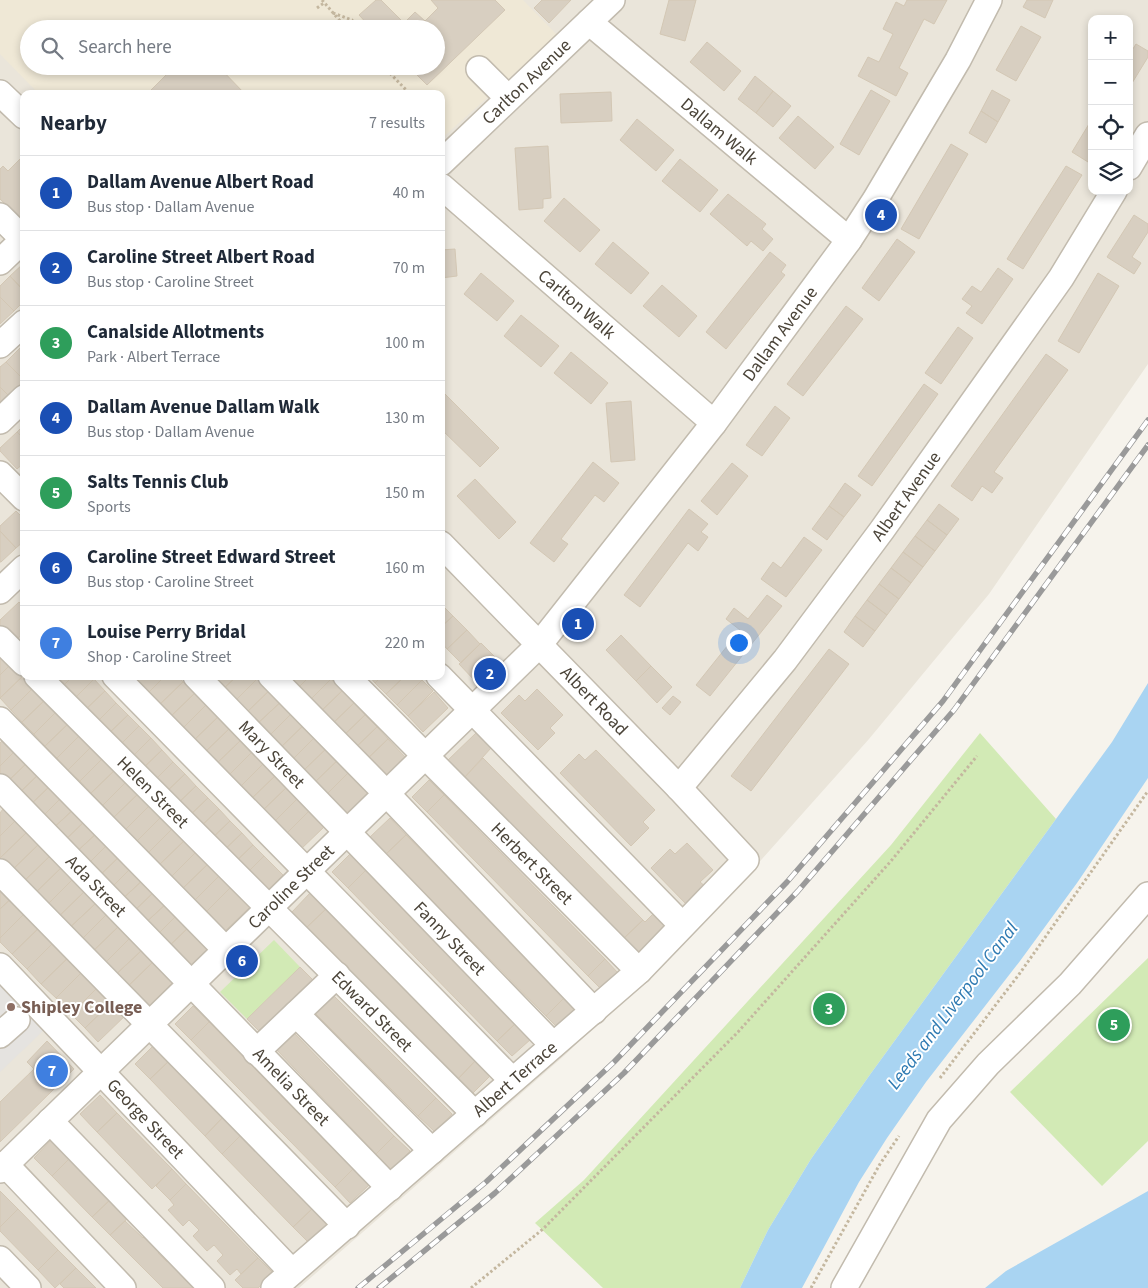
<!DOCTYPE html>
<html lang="en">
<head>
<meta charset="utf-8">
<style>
	body { margin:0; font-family:"Source Sans 3",sans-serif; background:#f6f6f7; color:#1f2937 }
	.controls { position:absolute; right:15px; top:15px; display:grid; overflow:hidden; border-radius:10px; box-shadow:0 2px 8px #0003 }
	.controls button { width:45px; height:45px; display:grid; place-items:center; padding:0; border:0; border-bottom:1px solid #e0e1e3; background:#fff; color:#1f2937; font:25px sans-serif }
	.you { position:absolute; left:738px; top:642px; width:18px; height:18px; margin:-12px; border:4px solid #fff; border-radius:50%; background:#1a73e8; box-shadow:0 0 0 8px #1a73e833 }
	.badge { display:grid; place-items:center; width:32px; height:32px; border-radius:50%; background:#fc3f1d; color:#fff; font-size:16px; font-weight:700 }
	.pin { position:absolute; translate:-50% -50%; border:2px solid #fff; box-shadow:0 1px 5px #0006 }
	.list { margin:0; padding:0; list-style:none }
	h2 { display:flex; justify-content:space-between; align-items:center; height:65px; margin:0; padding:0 20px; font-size:21px }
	h2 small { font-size:16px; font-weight:400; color:#747a83 }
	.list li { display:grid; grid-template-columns:32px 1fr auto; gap:15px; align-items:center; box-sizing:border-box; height:75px; padding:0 20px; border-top:1px solid #e0e1e3 }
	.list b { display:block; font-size:19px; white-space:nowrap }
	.list p { margin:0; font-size:16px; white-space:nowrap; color:#747a83 }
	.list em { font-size:16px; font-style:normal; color:#747a83 }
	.icon { flex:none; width:28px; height:28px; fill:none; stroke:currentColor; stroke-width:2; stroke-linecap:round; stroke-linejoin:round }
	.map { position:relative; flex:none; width:1148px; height:1288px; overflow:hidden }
	.search { position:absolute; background:#fff; box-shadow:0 2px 8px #0003; left:20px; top:20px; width:425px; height:55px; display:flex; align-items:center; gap:12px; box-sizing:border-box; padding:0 18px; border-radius:28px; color:#747a83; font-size:19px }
	.panel { position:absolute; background:#fff; box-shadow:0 2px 8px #0003; left:20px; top:90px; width:425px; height:590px; border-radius:10px }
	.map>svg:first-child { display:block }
	.residential { fill:#eae5da; fill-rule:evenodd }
	.education { fill:#efe8d6; fill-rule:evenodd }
	.green { fill:#d2eab5 }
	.parking { fill:#e5e3e0 }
	.water { fill:#a9d4f2 }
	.building { fill:#d8cfc1; stroke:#d3c7b4 }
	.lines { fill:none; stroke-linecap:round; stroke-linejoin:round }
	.minor-casing { stroke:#c2bbae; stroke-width:28 }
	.path { stroke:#c4b79f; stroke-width:3; stroke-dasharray:2.5 2.5; stroke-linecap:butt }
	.minor { stroke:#fff; stroke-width:25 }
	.rail-casing { stroke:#9a9a9a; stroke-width:5.5 }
	.rail { stroke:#fff; stroke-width:4; stroke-dasharray:11; stroke-linecap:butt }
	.education-dot { fill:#8d6e63; stroke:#fff; stroke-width:2 }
	.labels { text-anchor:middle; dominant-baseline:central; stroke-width:4; stroke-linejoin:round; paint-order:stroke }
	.street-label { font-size:18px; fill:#4b4439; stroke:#fff }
	.education-label { font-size:18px; font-weight:bold; fill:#785e54; stroke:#fff; text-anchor:start }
	.water-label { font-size:19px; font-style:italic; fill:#2e7ab2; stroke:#fff }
</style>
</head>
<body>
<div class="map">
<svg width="1148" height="1288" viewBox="0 0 1148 1288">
	<rect width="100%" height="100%" fill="#f6f3ec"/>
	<path class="residential" d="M0,0H1148V364L989,594L869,739L730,895L565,1055L299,1288H0ZM1092,19H1129V191H1092ZM29,29H436V66H29ZM24,94H441V676H24Z"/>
	<path class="education" d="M0,0H523L557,35L441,139V94H39L0,54ZM29,29H436V66H29Z"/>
	<path class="green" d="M980,733L1056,819L869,1076L811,1159L768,1230L740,1288H603L535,1223L584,1180L891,845Z
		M274,940L300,967L247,1019L220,992Z
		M1148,958V1141L1102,1186L1010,1092Z"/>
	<path class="parking" d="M0,984L44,1030L0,1072Z"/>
	<path class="water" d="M1148,683V778L1077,883L1020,961L926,1082L887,1138L859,1182L802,1288H740L768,1230L811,1159L869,1076L1112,742Z
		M1148,1191V1288H985L1006,1271Z"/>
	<path class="building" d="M376,0H381L404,23L415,12L425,21L438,8L431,0H495L505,10L427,85L408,66H436V29H372L359,15Z
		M542,0H571L549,23L534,8Z
		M669,0H696L685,41L660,34Z
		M907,0H947L934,24L924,19L899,68L908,73L896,96L858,76L868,57L879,62L893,34L883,29L896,2L904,6Z
		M1027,0H1053L1045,18L1023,7Z
		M1021,26L1041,37L1016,81L996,70Z
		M707,42L741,71L724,91L690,62Z
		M1136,44L1148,51V57L1129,88V55Z
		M175,66H218L245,94H147Z
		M755,76L773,91L756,113L738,99Z
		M871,90L890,101L859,155L840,144Z
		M992,90L1010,100L998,122L981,111Z
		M773,91L791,106L773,127L756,113Z
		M611,92L612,121L561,123L560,94Z
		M981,111L998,122L986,143L969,133Z
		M798,116L834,147L815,169L779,138Z
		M637,119L674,150L656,171L620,140Z
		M1092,119V155L1088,162L1072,152Z
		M951,144L968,154L919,239L901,229Z
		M548,146L551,198L543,199V208L519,210L515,148Z
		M20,159L24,162V218L22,220L0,199V169L3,166L8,171Z
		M680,159L718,190L700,212L662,181Z
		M1066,166L1082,175L1023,269L1007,259Z
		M728,194L766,224L762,229L773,239L763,251L751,241L747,246L710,214Z
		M564,198L600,230L580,252L544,221Z
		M1134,215L1148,224V232L1132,257L1141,263L1134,274L1107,257Z
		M897,239L915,252L879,301L862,288Z
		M613,242L649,273L631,294L595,264Z
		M455,249L457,276L441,278V250Z
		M770,252L786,265L781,272L785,275L726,349L706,332Z
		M24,263V291L10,276Z
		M998,268L1013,279L982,324L966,313L972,306L962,299L972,286L981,292Z
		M481,273L514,301L497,321L464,294Z
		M1098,273L1119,286L1079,353L1058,341Z
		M10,276L24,291V301L14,311L0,297V286Z
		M662,285L697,316L679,337L643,306Z
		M0,297L14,311L0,324Z
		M846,306L863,319L803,396L787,384Z
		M521,315L559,346L541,367L504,336Z
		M958,327L973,338L941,384L925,373Z
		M21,347L24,350V380L6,362Z
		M571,352L608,383L591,404L554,373Z
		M1046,354L1068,370L994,472L1003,478L992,493L982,486L972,501L951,486Z
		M6,362L24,380L9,396L0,387V367Z
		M924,384L938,394L872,486L858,476Z
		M0,387L9,396L0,405Z
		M441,390L499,448L480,467L441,429Z
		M631,401L635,460L611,462L606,403Z
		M775,406L790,418L762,456L746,445Z
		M24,425V439L17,432Z
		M17,432L24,439V463L17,469L0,451V448Z
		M593,462L619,483L604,502L595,495L561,539L568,544L554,562L530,543Z
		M732,463L748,476L717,515L701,501Z
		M475,479L516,522L499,539L457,496Z
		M845,483L861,495L844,517L829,506Z
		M939,504L959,519L947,535L927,520Z
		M829,506L844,517L827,540L812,529Z
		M689,509L708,524L701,532L708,537L698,551L688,543L640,607L624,595Z
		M16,511L24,519V541L16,548L0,531V526Z
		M927,520L947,535L935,551L915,536Z
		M0,531L16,548L1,562H0Z
		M915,536L935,551L923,567L903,552Z
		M804,537L822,550L786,597L761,579L773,562L781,568Z
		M903,552L923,567L911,583L891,568Z
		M891,568L911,583L899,599L879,584Z
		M879,584L899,599L887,615L867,600Z
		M767,595L782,606L710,696L696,685L740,630L726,619L734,608L748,619Z
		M867,600L887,615L875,631L855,616Z
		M19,602L24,607V633L15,641L0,626V620Z
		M441,604L453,616L441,627Z
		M453,616L467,630L447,649L441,642V627Z
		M855,616L875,631L863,647L844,632Z
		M467,630L480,644L461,663L447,649Z
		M621,635L651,666L636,681L606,650Z
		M481,643L498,660L476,682L459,664Z
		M829,649L849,664L751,791L731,776Z
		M0,652L12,663L0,675Z
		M12,663L24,675L0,698V675Z
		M651,666L672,687L657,703L636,681Z
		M24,675L35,686L11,710L0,698Z
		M50,676H73L60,689Z
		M73,676H91L94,679L72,701L60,689Z
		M142,676H165L147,694L135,683Z
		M165,676H178L183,682L158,706L147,694Z
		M213,676H237L222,690Z
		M237,676H260L234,702L222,690Z
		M260,676L275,685L245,714L234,702Z
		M286,676H310L295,691Z
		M310,676H328L331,679L307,703L295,691Z
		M369,676H382L375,683Z
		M382,676H405L386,694L375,683Z
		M405,676H418L422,680L397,705L386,694Z
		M94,679L105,691L83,712L72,701Z
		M331,679L342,691L318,714L307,703Z
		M422,680L433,691L408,716L397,705Z
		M183,682L195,693L169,718L158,706Z
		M275,685L286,697L256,725L245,714Z
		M35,686L47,698L22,722L11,710Z
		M537,689L563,715L550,728L555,733L538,750L501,713L519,695L525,701Z
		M105,691L116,703L95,724L83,712Z
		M342,691L354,703L330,726L318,714Z
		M434,692L448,708L423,732L408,716Z
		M195,693L206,705L181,730L169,718Z
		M673,696L681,702L670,715L662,708Z
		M286,697L297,708L268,737L256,725Z
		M47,698L58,710L34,734L22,722Z
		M116,703L128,715L106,736L95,724Z
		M354,703L365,715L341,738L330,726Z
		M206,705L218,717L192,742L181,730Z
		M297,708L309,720L279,749L268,737Z
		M58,710L70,722L45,746L34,734Z
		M128,715L139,726L117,748L106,736Z
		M365,715L377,727L353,750L341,738Z
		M218,717L229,729L204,753L192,742Z
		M309,720L320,732L291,761L279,749Z
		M70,722L81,734L57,758L45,746Z
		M139,726L151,738L129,760L117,748Z
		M377,727L388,739L364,762L353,750Z
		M229,729L240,741L215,765L204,753Z
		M320,732L331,744L302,772L291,761Z
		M476,733L491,748L464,778L447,761Z
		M81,734L93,745L68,770L57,758Z
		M7,736L18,748L0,766V743Z
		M151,738L162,750L140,771L129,760Z
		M388,739L406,758L382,780L364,762Z
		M240,741L252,752L227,777L215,765Z
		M331,744L343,755L313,784L302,772Z
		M93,745L104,757L80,781L68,770Z
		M18,748L30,760L3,786L0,784V766Z
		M162,750L173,762L152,783L140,771Z
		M596,750L655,810L643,822L649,828L631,846L560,773L579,754L585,760Z
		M252,752L263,764L238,789L227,777Z
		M343,755L354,767L325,796L313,784Z
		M104,757L116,769L91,793L80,781Z
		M483,758L643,920L623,939L464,778Z
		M30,760L41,772L14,798L3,786Z
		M173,762L185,774L163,795L152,783Z
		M263,764L275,776L250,800L238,789Z
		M354,767L375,788L345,817L325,796Z
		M116,769L127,781L103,805L91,793Z
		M41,772L53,783L25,810L14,798Z
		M185,774L196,786L174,807L163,795Z
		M275,776L286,788L261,812L250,800Z
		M429,780L444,795L427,812L412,797Z
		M127,781L139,793L114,817L103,805Z
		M53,783L64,795L37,822L25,810Z
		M196,786L208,798L186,819L174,807Z
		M286,788L297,799L272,824L261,812Z
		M139,793L150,805L126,829L114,817Z
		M64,795L76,807L48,833L37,822Z
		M444,795L605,959L588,976L427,812Z
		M208,798L219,809L197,830L186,819Z
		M297,799L309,811L284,836L272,824Z
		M150,805L162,816L137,841L126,829Z
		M76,807L87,819L60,845L48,833Z
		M3,809L15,821L0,836V813Z
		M219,809L230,821L208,842L197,830Z
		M309,811L324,827L299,851L284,836Z
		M162,816L173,828L149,852L137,841Z
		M390,818L406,835L386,854L370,837Z
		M87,819L99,831L71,857L60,845Z
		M15,821L26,833L0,858V836Z
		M230,821L242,833L220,854L208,842Z
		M173,828L185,840L160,864L149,852Z
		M99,831L110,842L83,869L71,857Z
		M26,833L38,845L8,874L0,865V858Z
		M242,833L253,845L231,866L220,854Z
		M406,835L565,997L546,1016L386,854Z
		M185,840L196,852L172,876L160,864Z
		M110,842L122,854L94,881L83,869Z
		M687,843L713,870L700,882L706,887L687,905L651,868L670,849L675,854Z
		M38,845L49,857L20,885L8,874Z
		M253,845L264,856L243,877L231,866Z
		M196,852L208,864L183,888L172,876Z
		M351,853L367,869L348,888L332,872Z
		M122,854L133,866L106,893L94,881Z
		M264,856L283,875L261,897L243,877Z
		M49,857L61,868L31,897L20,885Z
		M208,864L219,876L195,900L183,888Z
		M133,866L145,878L117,904L106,893Z
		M61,868L72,880L43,909L31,897Z
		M367,869L516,1023L497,1041L348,888Z
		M219,876L231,887L207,911L195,900Z
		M145,878L156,890L129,916L117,904Z
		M0,880L17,893L0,909Z
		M72,880L84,892L54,921L43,909Z
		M231,887L250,907L225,931L207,911Z
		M156,890L168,902L140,928L129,916Z
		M84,892L95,904L65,932L54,921Z
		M17,893L31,907L0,938V909Z
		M310,893L326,909L307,927L292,912Z
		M168,902L179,913L152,940L140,928Z
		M95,904L106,915L77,944L65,932Z
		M31,907L45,922L12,954L0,942V938Z
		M326,909L475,1061L457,1080L307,927Z
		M179,913L191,925L163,952L152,940Z
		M654,913L667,926L638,954L623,939L643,920L645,922Z
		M106,915L118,927L88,956L77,944Z
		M45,922L59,937L27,969L12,954Z
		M191,925L211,947L184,973L163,952Z
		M118,927L129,939L100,968L88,956Z
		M59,937L74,952L41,984L27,969Z
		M129,939L141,951L111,979L100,968Z
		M141,951L152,963L123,991L111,979Z
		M74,952L88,966L56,998L41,984Z
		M605,959L619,974L602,990L588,976Z
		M152,963L172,983L143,1012L123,991Z
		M88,966L103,982L71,1014L56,998Z
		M300,967L313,980L259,1031L247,1019Z
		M103,982L118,996L85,1028L71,1014Z
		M332,994L436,1098L418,1116L314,1012Z
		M118,996L131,1010L98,1042L85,1028Z
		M565,997L580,1012L561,1031L546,1016Z
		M193,1006L209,1022L191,1040L175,1024Z
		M209,1022L353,1169L335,1187L191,1040Z
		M516,1023L531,1039L512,1056L497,1041Z
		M294,1033L394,1136L376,1154L276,1049Z
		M47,1041L74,1069L54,1089L27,1062Z
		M154,1045L169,1061L150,1079L135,1064Z
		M169,1061L223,1117L205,1136L150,1079Z
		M475,1061L490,1076L472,1094L457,1080Z
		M34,1069L54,1089L0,1142V1102Z
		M100,1095L117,1113L97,1132L80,1114Z
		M436,1098L452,1114L435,1132L418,1116Z
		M117,1113L172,1169L152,1189L97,1132Z
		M223,1117L241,1135L222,1154L205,1136Z
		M241,1135L312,1209L293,1227L222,1154Z
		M394,1136L410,1151L391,1170L376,1154Z
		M53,1138L71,1157L52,1176L34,1158Z
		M71,1157L112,1198L92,1217L52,1176Z
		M172,1169L186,1184L170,1200L156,1186Z
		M353,1169L369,1185L350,1203L335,1187Z
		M186,1184L258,1258L241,1274L237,1269L230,1275L217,1261L223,1255L214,1245L207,1251L193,1236L199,1230L189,1220L183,1226L168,1210L174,1205L170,1200Z
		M0,1191L18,1209L0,1227Z
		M112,1198L130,1216L110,1235L92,1217Z
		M18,1209L58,1250L38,1270L0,1231V1227Z
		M312,1209L329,1225L310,1244L293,1227Z
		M125,1221L143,1238L150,1231L164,1246L158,1253L167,1262L174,1256L189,1271L183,1278L192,1287L198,1281L204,1288H163L110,1235Z
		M58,1250L76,1268L55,1288L38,1270Z
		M258,1258L273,1273L258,1288H243L235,1280Z
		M76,1268L96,1288H64L60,1284Z"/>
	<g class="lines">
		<g class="minor-casing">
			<g id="minor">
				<path id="s1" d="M589,22L849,240"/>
				<path d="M479,69L508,98"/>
				<path d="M0,93L24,116"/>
				<path id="s2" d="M441,163L612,0"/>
				<path d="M1129,167L1148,135"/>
				<path id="s3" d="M441,186L714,423"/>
				<path d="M0,216L24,240"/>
				<path d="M0,262L24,239"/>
				<path d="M0,345L24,323"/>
				<path d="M0,421L24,398"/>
				<path d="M0,474L24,498"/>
				<path d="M0,591L24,568"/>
				<path d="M0,639L24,663"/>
				<path id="s4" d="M37,676L475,1114"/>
				<path d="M115,676L512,1080"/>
				<path id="s5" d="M196,676L553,1045"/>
				<path d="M271,676L387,794L594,1011"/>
				<path id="s6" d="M346,676L639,971"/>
				<path d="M439,676L682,925"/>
				<path d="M0,720L226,950"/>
				<path id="s7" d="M0,787L390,1188"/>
				<path id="s8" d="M679,788L785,660L882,530L1061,278L1114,191"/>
				<path d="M0,872L347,1226"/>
				<path id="s9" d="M0,966L292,1272"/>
				<path d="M296,1014L432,1151"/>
				<path d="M0,1035L17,1020"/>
				<path d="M256,1052L337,975"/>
				<path d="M50,1121L212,1288"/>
				<path d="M5,1164L123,1288"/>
				<path id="s10" d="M0,1170L539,645L714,423L849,240L875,200L958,60L989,0"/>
				<path d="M0,1259L28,1288"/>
				<path id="s11" d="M274,1288L639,971L746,860L679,788L441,544"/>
				<path d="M844,1288L939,1120L988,1064L1070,984L1148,895"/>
			</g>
		</g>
		<path class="path" d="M322,0L347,29
			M317,8L324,3
			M333,13L352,20L358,29
			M383,66L410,94
			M940,1078L1020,973L1148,791
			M471,1288L543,1229L738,1032L891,861L977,756
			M811,1288L880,1164L899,1136"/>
		<use href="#minor" class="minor"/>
		<g class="rail-casing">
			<path id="rail" d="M358,1288L486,1182L614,1062L787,882L943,701L1148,420
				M379,1288L495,1193L624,1073L798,891L954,710L1148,445"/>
		</g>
		<use href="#rail" class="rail"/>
	</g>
	<circle class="education-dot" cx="11" cy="1007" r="5"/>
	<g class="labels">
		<g class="street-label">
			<text stroke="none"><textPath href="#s2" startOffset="118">Carlton Avenue</textPath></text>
			<text stroke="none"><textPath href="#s1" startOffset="170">Dallam Walk</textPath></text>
			<text stroke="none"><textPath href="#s3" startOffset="180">Carlton Walk</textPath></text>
			<text stroke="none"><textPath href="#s10" startOffset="1146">Dallam Avenue</textPath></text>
			<text stroke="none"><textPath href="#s8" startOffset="370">Albert Avenue</textPath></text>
			<text transform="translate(594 701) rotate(46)">Albert Road</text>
			<text stroke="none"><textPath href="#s5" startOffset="109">Mary Street</textPath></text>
			<text stroke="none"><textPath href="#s4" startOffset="164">Helen Street</textPath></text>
			<text stroke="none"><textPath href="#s6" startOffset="264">Herbert Street</textPath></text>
			<text stroke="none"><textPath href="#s7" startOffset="138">Ada Street</textPath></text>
			<text stroke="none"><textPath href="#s10" startOffset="406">Caroline Street</textPath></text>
			<text stroke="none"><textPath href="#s5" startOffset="365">Fanny Street</textPath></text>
			<text stroke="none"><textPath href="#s4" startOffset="474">Edward Street</textPath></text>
			<text stroke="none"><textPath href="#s11" startOffset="319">Albert Terrace</textPath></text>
			<text stroke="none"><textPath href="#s7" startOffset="418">Amelia Street</textPath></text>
			<text stroke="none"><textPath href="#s9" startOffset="211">George Street</textPath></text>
		</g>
		<g class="education-label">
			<text x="21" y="1007">Shipley College</text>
		</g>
		<g class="water-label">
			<text transform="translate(953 1006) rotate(-53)">Leeds and Liverpool Canal</text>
		</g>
	</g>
</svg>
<div class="controls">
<button>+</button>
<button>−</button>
<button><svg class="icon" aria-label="locate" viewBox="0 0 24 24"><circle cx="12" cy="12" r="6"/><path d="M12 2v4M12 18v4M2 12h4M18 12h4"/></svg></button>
<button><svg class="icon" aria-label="layers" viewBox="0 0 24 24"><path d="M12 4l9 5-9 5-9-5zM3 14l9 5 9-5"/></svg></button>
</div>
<div class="you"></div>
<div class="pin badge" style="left:578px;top:624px;background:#1a4fb4">1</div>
<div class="pin badge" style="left:490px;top:674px;background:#1a4fb4">2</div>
<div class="pin badge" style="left:829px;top:1009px;background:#2e9e5b">3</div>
<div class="pin badge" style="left:881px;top:215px;background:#1a4fb4">4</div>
<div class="pin badge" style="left:1114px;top:1025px;background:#2e9e5b">5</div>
<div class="pin badge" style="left:242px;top:961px;background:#1a4fb4">6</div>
<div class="pin badge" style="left:52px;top:1071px;background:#3f7fe0">7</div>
<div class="search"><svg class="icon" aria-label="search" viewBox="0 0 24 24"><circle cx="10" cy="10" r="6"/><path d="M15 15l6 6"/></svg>Search here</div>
<section class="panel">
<h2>Nearby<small>7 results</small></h2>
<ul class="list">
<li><span class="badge" style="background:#1a4fb4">1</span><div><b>Dallam Avenue Albert Road</b><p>Bus stop · Dallam Avenue</p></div><em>40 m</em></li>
<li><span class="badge" style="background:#1a4fb4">2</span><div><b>Caroline Street Albert Road</b><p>Bus stop · Caroline Street</p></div><em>70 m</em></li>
<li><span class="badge" style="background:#2e9e5b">3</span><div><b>Canalside Allotments</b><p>Park · Albert Terrace</p></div><em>100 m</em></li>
<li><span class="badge" style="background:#1a4fb4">4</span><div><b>Dallam Avenue Dallam Walk</b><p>Bus stop · Dallam Avenue</p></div><em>130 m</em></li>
<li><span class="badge" style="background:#2e9e5b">5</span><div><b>Salts Tennis Club</b><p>Sports</p></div><em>150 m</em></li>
<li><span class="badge" style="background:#1a4fb4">6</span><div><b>Caroline Street Edward Street</b><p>Bus stop · Caroline Street</p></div><em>160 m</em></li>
<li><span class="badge" style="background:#3f7fe0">7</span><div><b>Louise Perry Bridal</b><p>Shop · Caroline Street</p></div><em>220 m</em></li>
</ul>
</section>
</div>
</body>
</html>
